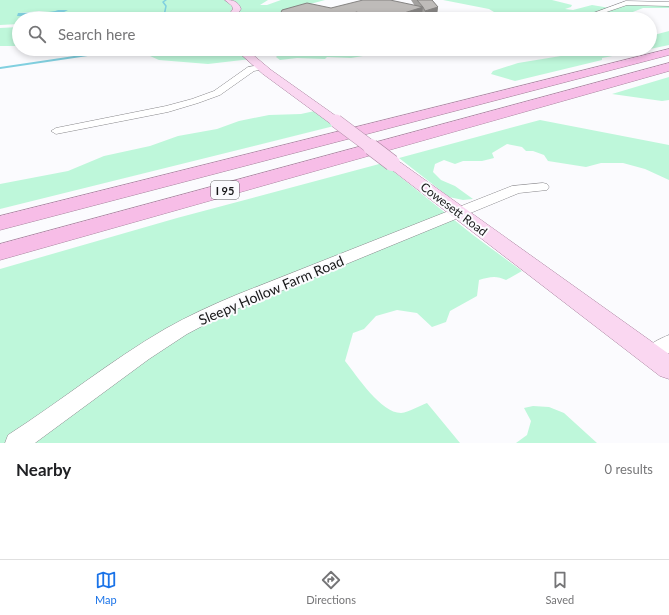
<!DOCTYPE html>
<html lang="en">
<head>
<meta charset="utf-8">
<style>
	body { margin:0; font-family:Lato,sans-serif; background:#f6f6f6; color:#202124 }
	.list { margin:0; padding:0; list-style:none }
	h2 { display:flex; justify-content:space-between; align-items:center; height:52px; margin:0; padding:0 16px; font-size:17px }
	h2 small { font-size:13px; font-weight:400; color:#757577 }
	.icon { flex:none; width:22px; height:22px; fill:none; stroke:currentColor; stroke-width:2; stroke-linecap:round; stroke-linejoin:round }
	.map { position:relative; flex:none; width:669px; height:443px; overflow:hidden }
	.search { position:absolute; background:#fff; box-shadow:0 2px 6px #0003; left:12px; right:12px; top:12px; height:44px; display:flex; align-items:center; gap:10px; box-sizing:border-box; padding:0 14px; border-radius:22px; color:#757577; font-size:15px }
	.sheet { height:116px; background:#fff }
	nav { display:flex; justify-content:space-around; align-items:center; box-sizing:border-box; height:56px; border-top:1px solid #e0e0e0; background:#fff; font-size:11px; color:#757577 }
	nav a { display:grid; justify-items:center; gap:2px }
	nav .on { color:#1a73e8 }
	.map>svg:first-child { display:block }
	.green { fill:#bef7da; fill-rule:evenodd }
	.water { fill:#81d0e0 }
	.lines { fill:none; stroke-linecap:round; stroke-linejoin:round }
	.stream-far1 { stroke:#81d0e0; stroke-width:1.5 }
	.stream { stroke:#81d0e0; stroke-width:2 }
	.minor-casing { stroke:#88878b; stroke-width:1 }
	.major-casing { stroke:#a9839f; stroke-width:1 }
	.highway-casing { stroke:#a9839f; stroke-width:1 }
	.minor { fill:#fff; fill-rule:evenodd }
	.major { fill:#fad7f1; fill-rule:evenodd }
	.highway { fill:#f7bde7; fill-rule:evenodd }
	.major-bridge-far1-casing { stroke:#a9839f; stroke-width:14; stroke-linecap:butt }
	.major-bridge-casing { stroke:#a9839f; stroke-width:17; stroke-linecap:butt }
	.major-bridge-far1 { stroke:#fad7f1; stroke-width:13 }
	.major-bridge { stroke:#fad7f1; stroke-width:16 }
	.wall { fill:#a3a19f }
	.shaded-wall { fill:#858382 }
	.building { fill:#bebbb9; stroke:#858382 }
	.labels { text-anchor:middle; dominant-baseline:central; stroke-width:4; stroke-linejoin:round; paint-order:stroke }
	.shield { fill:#fbfbfe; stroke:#5c5c5e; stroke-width:1 }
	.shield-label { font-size:11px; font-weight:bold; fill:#181819 }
	.street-label { font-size:12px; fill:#181819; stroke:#fbfbfe }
	.near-street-label { font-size:14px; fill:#181819; stroke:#fbfbfe }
</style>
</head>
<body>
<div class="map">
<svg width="669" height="443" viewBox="0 0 669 443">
	<rect width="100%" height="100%" fill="#fbfbfe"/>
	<path class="green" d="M0,0H268L260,5H267L281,0H325L292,9L266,19H230L232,16L199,17L198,19H97L103,15C92,14 75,12 65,15L66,17L77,16L82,18L19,19V24L0,25ZM39,11L60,13C52,20 35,15 23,17L20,13Z
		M443,0H552L572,5L571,7L565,9L573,10L592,5L610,8L624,4H669V8H643L615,19H505L504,17L496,15L494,12L489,9Z
		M19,27V46H0V28Z
		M669,31V45L650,49V36Z
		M92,49H288L289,51L347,49H456L392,55H369L351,58L327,57L325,59L297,58L280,60L276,57L280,53H251V59L208,64L159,60L150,56L109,50Z
		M571,49H649L602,58V60L515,81L491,74L493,71L518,63L573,54L574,53Z
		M669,77V100L662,101L612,94Z
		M319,110L338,125L0,209V184L68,171L104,156L150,146L178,136L217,129L239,121L269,115L301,114Z
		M540,120L669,145V180L645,169L623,163H601L586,167L548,161L544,155L533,151H526L522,147L507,144L492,153L494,158L482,161H463L455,164L444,160L435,164L433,172L441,180L455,186L473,199L463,200L449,197L399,158Z
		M383,163L473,235L522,271L506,280C496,275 489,277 479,280L477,296L450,311L446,322L432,327L417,313L397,310L376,316L364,329L353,333L345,361C357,376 381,413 401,413C409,412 419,406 427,403L460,443H0V269L177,218Z
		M533,406L549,407L564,413L597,443H516L527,435L531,421L524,408Z"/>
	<path class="water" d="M58,10H68L54,17L17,16L18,13H20C32,12 47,14 58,10Z"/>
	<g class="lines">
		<path class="stream-far1" d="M158,19L164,16L166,6L163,2L166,0"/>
		<path class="stream" d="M0,68L128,49"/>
		<g class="minor-casing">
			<path id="minor" d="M626,1L669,2V6L627,5L586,19H577Z
				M301,49H351L347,51L245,56L241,54L245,52Z
				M261,65L265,67L264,69L254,71L220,95L198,103L168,112L56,134L51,131L56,128L166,106L192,99L214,91L248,67Z
				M543,183L547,184L549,187L547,190L519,193L227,313L187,334L149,359L35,443H5L8,435C61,401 110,361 165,329C188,316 212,305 236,295L512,186Z
				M669,335V353C660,359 656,365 644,361L641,355C646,345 659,339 669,335Z"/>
		</g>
		<g class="major-casing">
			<path id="major" d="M225,0C233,0 238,1 241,9L234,19H226L233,9L232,6Z
				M235,49H246L271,70L343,121L341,124H331L263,74Z
				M392,158L397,160L669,354V379L660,376L387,166L384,163L387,160Z"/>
		</g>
		<g class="highway-casing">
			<path id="highway" d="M669,49V55L0,230V216Z
				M669,63V71L0,260V244Z"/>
		</g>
		<use href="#minor" class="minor"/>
		<use href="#major" class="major"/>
		<use href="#highway" class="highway"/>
		<g class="major-bridge-far1-casing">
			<path id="major-bridge-far1" d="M336,121L372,148"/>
		</g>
		<g class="major-bridge-casing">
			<path id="major-bridge" d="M371,147L392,163"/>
		</g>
		<use href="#major-bridge-far1" class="major-bridge-far1"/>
		<use href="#major-bridge" class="major-bridge"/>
	</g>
	<path class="wall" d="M411,0H432L438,7L437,14L425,18L422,14L407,19H278L331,8L415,6Z"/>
	<path class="shaded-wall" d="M423,7L422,14L407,19H385Z
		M438,7L437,14L425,18V11Z
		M356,12V19H344Z"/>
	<path class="building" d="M363,0H390L423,7L417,0H432L438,7L425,11L423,7L385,19L356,12L348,18L344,19H278L282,10L307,3L331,8Z"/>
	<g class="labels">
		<rect class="shield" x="211" y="181" width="28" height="18" rx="3"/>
		<g class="shield-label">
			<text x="225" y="190">I 95</text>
		</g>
		<g class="street-label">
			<text transform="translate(454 209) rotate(37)">Cowesett Road</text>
		</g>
		<g class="near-street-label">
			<text transform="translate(271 290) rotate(-23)">Sleepy Hollow Farm Road</text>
		</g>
	</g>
</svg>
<div class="search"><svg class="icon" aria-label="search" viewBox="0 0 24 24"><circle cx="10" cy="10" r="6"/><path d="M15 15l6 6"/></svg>Search here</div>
</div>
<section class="sheet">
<h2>Nearby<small>0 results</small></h2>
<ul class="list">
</ul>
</section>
<nav>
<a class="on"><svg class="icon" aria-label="map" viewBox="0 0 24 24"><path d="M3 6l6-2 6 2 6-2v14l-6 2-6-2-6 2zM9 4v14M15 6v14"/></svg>Map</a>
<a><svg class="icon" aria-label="directions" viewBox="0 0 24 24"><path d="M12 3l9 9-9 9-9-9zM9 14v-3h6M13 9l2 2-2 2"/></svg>Directions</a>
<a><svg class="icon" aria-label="saved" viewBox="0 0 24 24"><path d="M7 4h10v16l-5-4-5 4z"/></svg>Saved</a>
</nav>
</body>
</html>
